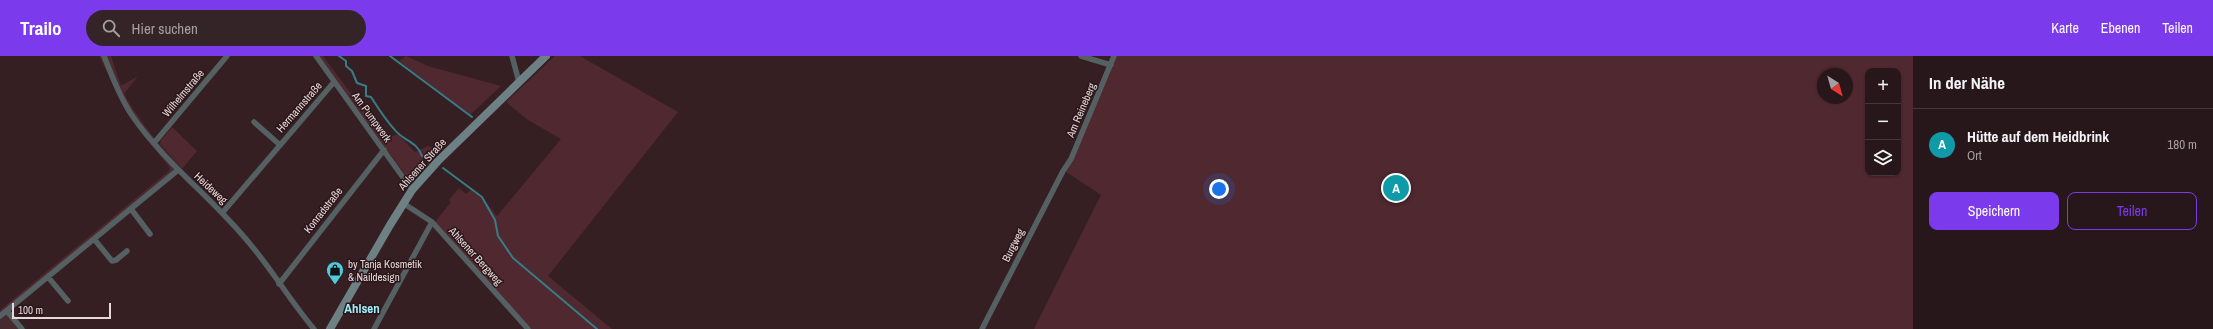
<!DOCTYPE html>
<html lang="de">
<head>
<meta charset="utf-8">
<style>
	body { margin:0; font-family:"Archivo Narrow",sans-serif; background:#342427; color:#f1f3f6 }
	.controls { position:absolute; right:12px; top:12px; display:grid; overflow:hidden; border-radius:8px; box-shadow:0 1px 3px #0004 }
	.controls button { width:36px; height:36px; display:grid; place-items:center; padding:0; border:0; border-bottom:1px solid #443639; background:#28171a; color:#f1f3f6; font:20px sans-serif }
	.compass { position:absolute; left:1817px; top:12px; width:36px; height:36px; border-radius:50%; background:#28171a; box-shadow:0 1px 3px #0004; rotate:143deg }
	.scale { position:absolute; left:12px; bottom:10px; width:99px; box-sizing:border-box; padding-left:4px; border:2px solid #e7d8da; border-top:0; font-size:11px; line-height:14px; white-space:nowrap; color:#e7d8da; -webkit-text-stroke:3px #2a1619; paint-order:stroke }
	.you { position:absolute; left:1219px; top:133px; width:14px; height:14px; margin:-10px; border:3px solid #fff; border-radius:50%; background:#1a73e8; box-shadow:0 0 0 6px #1a73e833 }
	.badge { display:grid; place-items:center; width:26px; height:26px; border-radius:50%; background:#7c3aed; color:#fff; font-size:13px; font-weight:700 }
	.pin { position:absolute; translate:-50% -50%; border:2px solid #fff; box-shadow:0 1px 4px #0006 }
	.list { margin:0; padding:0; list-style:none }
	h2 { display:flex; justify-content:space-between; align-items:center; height:52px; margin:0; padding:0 16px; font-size:17px }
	h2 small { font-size:13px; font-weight:400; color:#a59fa2 }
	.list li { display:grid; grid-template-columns:26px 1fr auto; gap:12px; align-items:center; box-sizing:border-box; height:72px; padding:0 16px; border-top:1px solid #443639 }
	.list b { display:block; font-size:15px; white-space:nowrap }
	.list p { margin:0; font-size:13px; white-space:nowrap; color:#a59fa2 }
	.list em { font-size:13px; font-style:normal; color:#a59fa2 }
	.actions { display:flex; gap:8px; padding:12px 16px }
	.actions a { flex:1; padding:9px 0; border:1px solid #7c3aed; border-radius:8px; text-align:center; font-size:14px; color:#7c3aed }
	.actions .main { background:#7c3aed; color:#fff }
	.icon { flex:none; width:22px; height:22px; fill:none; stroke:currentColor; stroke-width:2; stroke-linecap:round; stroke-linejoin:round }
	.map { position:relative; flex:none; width:1913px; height:273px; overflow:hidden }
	header { display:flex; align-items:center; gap:24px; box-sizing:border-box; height:56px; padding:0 20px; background:#7c3aed; color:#fff }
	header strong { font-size:19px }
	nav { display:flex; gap:22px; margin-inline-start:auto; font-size:14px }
	.search { width:280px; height:36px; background:#342427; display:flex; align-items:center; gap:10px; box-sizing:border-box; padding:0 14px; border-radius:22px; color:#a59fa2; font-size:15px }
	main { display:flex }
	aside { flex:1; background:#28171a }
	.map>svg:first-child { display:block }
	.built { fill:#452a2e }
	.green { fill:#50282f; fill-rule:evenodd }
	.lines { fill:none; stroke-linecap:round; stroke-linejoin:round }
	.stream { stroke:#367d88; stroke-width:2 }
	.street { stroke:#546062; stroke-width:5.5 }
	.secondary { stroke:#6d8083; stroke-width:8 }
	.labels { text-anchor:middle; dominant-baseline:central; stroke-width:3; stroke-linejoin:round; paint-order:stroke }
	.street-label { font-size:11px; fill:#e7d8da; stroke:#2a1619 }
	.poi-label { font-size:11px; fill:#e7d8da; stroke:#2a1619; text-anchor:start }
	.quarter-label { font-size:13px; font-weight:bold; fill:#9feffc; stroke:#2a1619 }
</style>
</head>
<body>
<header>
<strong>Trailo</strong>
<div class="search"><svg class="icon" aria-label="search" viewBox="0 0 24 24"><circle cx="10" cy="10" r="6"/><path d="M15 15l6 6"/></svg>Hier suchen</div>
<nav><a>Karte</a><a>Ebenen</a><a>Teilen</a></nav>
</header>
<main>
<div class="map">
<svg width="1913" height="273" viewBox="0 0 1913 273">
	<rect width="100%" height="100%" fill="#351f22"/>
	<path class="built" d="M6,256L19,273H0V261Z"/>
	<path class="green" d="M99,0H111L121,30L138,20L124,38C140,66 160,90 181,113L0,261V254L169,115L170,112L127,57Z
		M318,0H323L385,83L398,78L415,96L428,90L436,93L409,124Z
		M406,0L428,10L501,30L470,59L399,5Z
		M555,0H580L678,56L548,220L612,273H530L435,166L451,146L449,144L459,132L466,138L471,134L486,146L497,160L561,83L528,64L506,46Z
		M1116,0H1913V273H1034L1101,139L1065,115ZM1868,15H1898V117H1868ZM1823,18H1847V42H1823Z
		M172,71L197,95L182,113L160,88L161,84Z"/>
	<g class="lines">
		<path class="stream" d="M339,0L346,5V10L352,15L357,27L366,30V40L371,41C378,52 385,63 394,73C403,85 417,85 422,100L427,101
			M390,0L472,61
			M443,112L482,141L495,164L498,180L513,202L597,273"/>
		<path class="street" d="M104,0C112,20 119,40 131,58C164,107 213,142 250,188C273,215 291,246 314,273
			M316,0L412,134
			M512,0L519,26
			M1081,0L1111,9
			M254,66L280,89
			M154,87L227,0
			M403,147L432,166L528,273
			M131,153L150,178
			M223,156L334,26
			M94,183L112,205L116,204L127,195
			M48,221L68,245
			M279,228L384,94
			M7,255L22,273
			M0,260L178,114
			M374,273L432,166
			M982,273L1063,115L1071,103L1114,0"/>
		<path class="secondary" d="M330,273L390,169L412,134L438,105L546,0"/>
	</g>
	<defs>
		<g id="shop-pin" transform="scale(0.9)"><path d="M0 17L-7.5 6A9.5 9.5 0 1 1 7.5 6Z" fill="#53cadc" stroke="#2a1619"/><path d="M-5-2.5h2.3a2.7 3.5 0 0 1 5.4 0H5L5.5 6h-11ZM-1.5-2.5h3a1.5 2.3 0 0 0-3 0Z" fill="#111"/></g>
	</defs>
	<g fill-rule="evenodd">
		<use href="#shop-pin" x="335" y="214"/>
	</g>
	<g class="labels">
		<g class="street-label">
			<text transform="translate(183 37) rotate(-50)">Wilhelmstraße</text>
			<text transform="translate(299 51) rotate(-49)">Hermannstraße</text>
			<text transform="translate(1081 54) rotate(-67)">Am Reineberg</text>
			<text transform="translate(372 61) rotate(54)">Am Pumpwerk</text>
			<text transform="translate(422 108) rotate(-48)">Ahlsener Straße</text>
			<text transform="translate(211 132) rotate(43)">Heideweg</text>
			<text transform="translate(323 154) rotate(-52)">Konradstraße</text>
			<text transform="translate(1013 189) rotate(-63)">Burgweg</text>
			<text transform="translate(476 200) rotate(48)">Ahlsener Bergweg</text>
		</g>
		<g class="poi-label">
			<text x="348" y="208">by Tanja Kosmetik<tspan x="348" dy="13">&amp; Naildesign</tspan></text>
		</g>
		<g class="quarter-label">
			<text x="362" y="252">Ahlsen</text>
		</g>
	</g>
</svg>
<div class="controls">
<button>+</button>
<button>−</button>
<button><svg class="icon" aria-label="layers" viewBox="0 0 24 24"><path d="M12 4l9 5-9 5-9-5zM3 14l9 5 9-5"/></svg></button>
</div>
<svg class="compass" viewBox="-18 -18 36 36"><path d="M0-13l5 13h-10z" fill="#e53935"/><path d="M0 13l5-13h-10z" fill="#a59fa2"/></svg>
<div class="scale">100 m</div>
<div class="you"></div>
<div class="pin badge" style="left:1396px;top:132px;background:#0f9aa8">A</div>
</div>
<aside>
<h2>In der Nähe<small></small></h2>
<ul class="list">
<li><span class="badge" style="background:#0f9aa8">A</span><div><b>Hütte auf dem Heidbrink</b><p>Ort</p></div><em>180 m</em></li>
</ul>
<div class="actions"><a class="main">Speichern</a><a>Teilen</a></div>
</aside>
</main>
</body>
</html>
